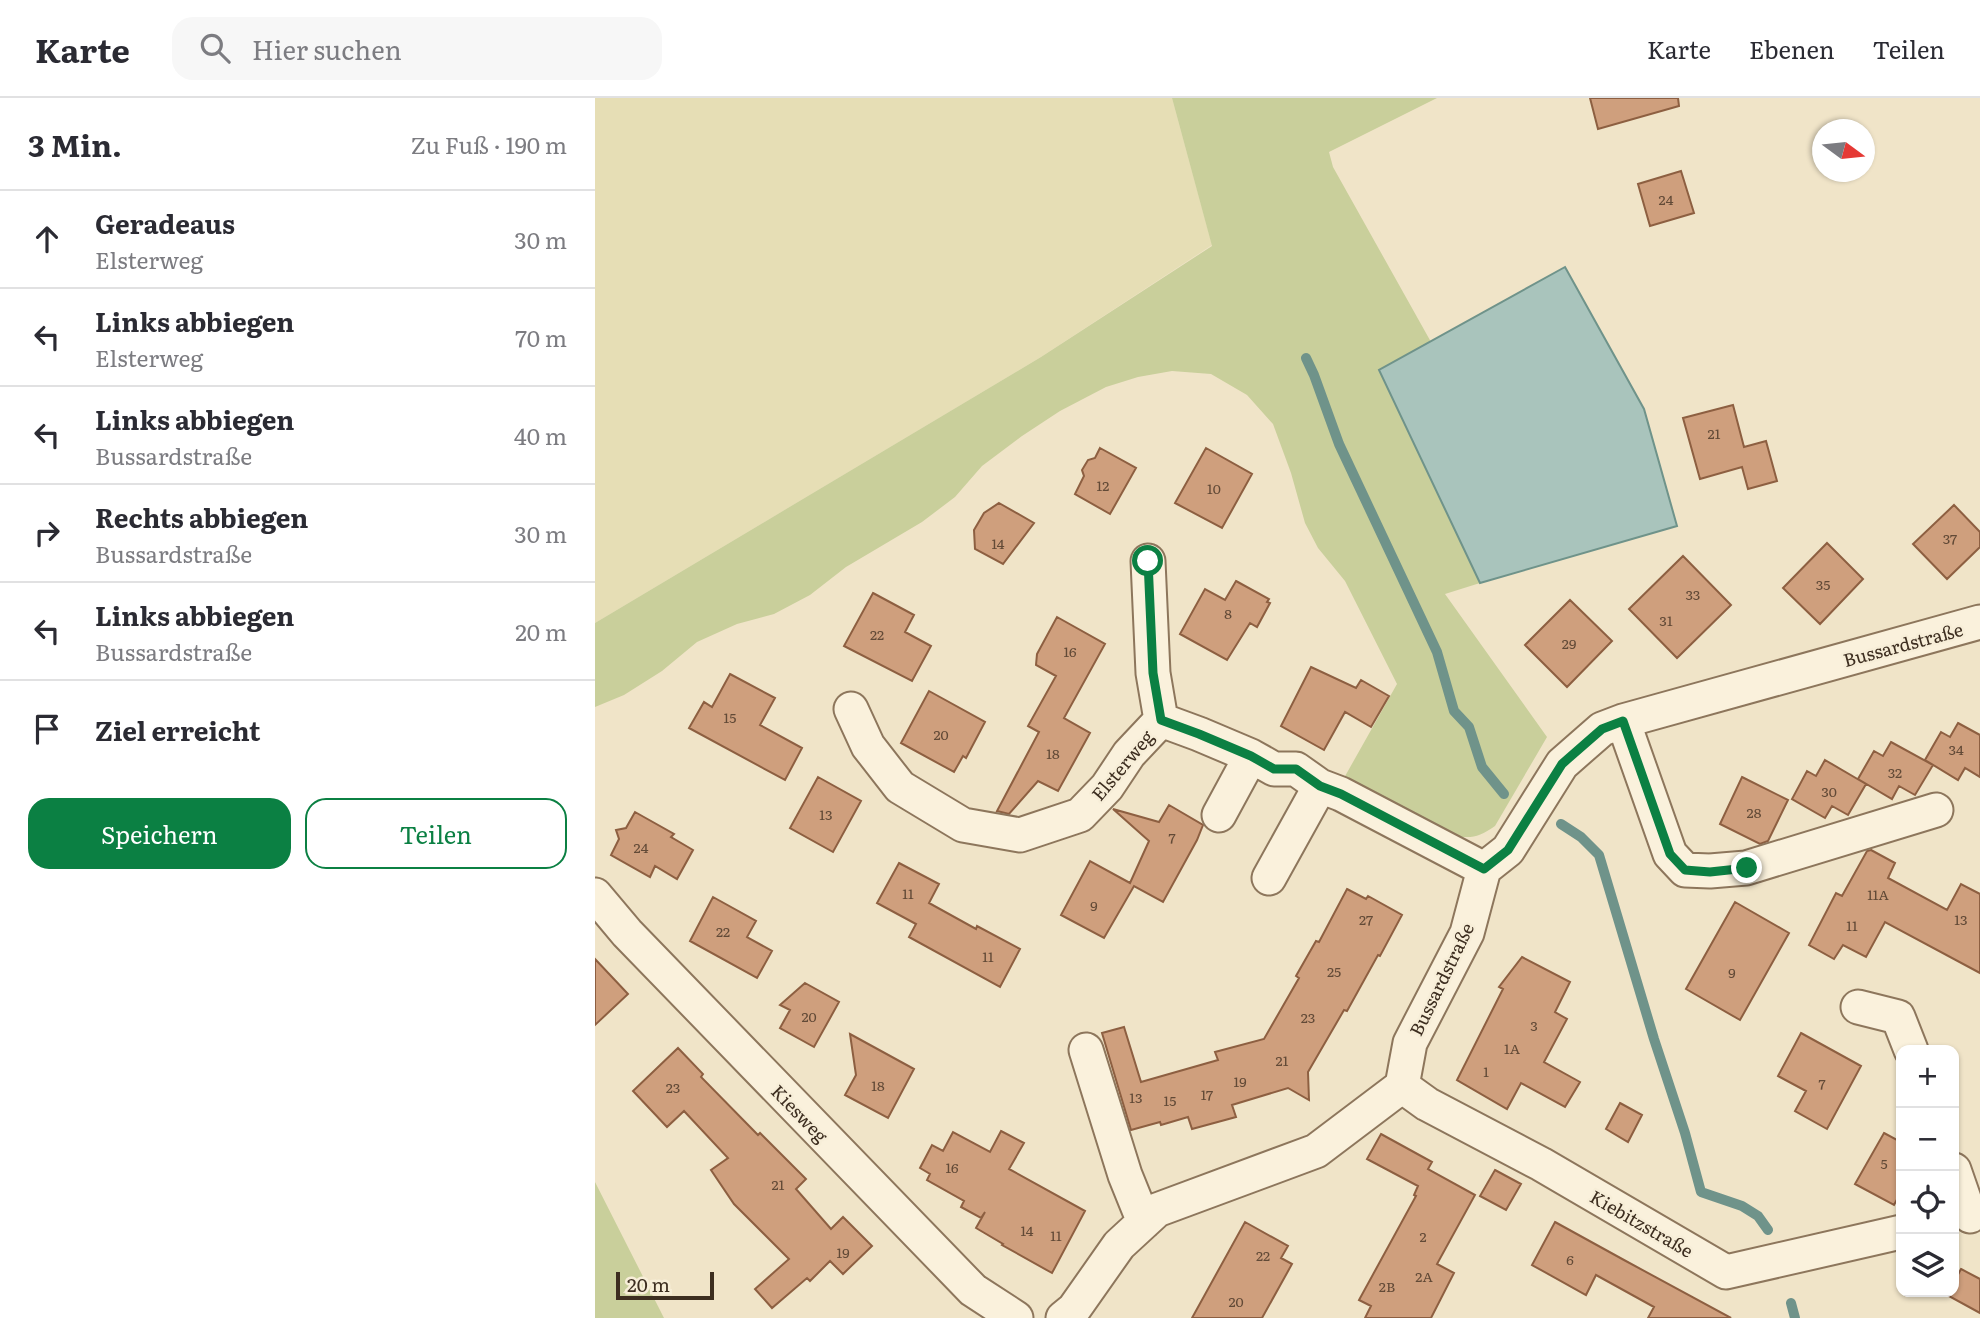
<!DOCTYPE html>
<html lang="de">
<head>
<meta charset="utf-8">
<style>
	body { margin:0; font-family:Literata,serif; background:#f7f7f7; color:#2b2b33 }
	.controls { position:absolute; right:21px; bottom:21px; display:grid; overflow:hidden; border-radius:14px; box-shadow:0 2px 5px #0004 }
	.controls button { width:63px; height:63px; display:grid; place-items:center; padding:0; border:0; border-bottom:2px solid #e1e1e2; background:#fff; color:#2b2b33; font:35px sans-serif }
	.compass { position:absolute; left:1217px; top:21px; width:63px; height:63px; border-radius:50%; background:#fff; box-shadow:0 2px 5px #0004; rotate:105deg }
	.scale { position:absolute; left:21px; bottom:18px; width:98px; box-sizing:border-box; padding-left:7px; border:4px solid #3d2e20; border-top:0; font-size:19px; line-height:24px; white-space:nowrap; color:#3d2e20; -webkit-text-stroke:5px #f7eed8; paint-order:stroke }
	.stop { position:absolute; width:21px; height:21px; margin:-16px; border:5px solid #0b8043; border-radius:50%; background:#fff }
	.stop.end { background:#0b8043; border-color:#fff; box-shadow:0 2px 7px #0008 }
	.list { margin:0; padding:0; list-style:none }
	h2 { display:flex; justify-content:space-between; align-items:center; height:91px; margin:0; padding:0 28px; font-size:30px }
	h2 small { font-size:23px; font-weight:400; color:#7c7c81 }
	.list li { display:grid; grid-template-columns:46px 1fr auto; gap:21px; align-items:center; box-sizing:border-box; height:98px; padding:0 28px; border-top:2px solid #e1e1e2 }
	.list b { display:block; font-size:26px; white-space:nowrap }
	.list p { margin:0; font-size:23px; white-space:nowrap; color:#7c7c81 }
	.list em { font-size:23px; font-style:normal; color:#7c7c81 }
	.actions { display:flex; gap:14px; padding:21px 28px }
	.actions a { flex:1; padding:16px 0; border:2px solid #0b8043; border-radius:21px; text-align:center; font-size:24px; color:#0b8043 }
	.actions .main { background:#0b8043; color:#fff }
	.icon { flex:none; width:38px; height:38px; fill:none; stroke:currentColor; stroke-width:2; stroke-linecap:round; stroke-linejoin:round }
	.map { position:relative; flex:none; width:1385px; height:1220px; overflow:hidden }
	header { display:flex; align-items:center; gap:42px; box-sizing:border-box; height:98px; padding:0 35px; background:#fff; border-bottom:2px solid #e1e1e2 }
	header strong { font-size:33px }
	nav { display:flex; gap:38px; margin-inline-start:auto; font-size:24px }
	.search { width:490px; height:63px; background:#f7f7f7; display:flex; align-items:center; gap:18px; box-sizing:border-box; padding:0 24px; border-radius:21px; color:#7c7c81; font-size:26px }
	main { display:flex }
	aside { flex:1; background:#fff }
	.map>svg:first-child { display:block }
	.farmland { fill:#e6deb5 }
	.green { fill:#c9cf9b }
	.water { fill:#a9c4bc; stroke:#6f938a; stroke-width:2 }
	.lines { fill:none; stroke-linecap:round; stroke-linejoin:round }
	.stream { stroke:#6f938a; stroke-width:10 }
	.building { fill:#cf9f7d; stroke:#8d5f41; stroke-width:2 }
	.minor-casing { stroke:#8d765c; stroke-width:37 }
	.minor { stroke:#faf1dc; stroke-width:33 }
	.route { stroke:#0b8043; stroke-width:9 }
	.labels { text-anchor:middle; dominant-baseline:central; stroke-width:5; stroke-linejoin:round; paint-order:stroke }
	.number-label { font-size:14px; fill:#624a37 }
	.street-label { font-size:18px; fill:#3d2e20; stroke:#f7eed8 }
</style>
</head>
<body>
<header>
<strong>Karte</strong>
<div class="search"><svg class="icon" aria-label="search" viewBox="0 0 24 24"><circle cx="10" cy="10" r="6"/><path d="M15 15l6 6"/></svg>Hier suchen</div>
<nav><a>Karte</a><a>Ebenen</a><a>Teilen</a></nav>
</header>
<main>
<aside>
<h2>3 Min.<small>Zu Fuß · 190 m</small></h2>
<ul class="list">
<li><svg class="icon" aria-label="ahead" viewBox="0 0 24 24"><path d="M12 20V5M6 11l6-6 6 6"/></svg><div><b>Geradeaus</b><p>Elsterweg</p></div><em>30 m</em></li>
<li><svg class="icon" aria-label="left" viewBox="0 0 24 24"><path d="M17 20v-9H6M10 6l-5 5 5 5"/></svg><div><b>Links abbiegen</b><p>Elsterweg</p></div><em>70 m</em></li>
<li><svg class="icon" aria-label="left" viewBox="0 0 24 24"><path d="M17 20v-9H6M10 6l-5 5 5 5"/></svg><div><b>Links abbiegen</b><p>Bussardstraße</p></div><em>40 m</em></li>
<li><svg class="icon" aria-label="right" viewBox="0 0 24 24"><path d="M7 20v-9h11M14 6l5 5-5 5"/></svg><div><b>Rechts abbiegen</b><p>Bussardstraße</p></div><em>30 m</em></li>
<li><svg class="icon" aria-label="left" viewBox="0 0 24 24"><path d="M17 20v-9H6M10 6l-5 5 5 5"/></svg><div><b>Links abbiegen</b><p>Bussardstraße</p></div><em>20 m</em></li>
<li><svg class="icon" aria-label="arrive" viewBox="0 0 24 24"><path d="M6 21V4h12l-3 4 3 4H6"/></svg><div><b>Ziel erreicht</b></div></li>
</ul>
<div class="actions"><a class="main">Speichern</a><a>Teilen</a></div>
</aside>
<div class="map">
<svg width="1385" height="1220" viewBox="0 0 1385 1220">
	<rect width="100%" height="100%" fill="#f0e4c8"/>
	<path class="farmland" d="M0,0H577L617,147L446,259L0,525Z"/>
	<path class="green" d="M577,0H842L734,54L738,69L836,244L784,272L885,485L850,496L952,639L900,728C882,741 873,741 852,736L749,680L802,586L750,483L723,450L710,425L696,375L678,326L652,297L616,276L577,273L543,279L511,289L465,313L427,338L387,368L360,399L327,424L251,469L215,497L179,516L142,526L102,544L67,573L29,597L0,609V525L446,259L617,148Z
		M0,1084L69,1220H0Z"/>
	<path class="water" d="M970,169L1049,311L1082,428L885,485L784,272Z"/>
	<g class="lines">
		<path class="stream" d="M711,260L719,277L744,346L842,554L859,613L874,629L887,669L909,696
			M966,726L986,739L1004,757L1059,941L1090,1035L1106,1094L1147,1108L1163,1118L1173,1132
			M1196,1205L1200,1220"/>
	</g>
	<path class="building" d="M995,0H1083L1084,8L1003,31Z
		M1086,73L1099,115L1055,128L1043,86Z
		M1138,307L1149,349L1171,343L1182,383L1153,391L1147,369L1105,381L1088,320Z
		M505,350L541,370L515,416L480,396L489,378L487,372L493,362L500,360Z
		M611,350L657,376L627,430L580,405Z
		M404,405L439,425L408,466L380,451L379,432L389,415Z
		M1359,407L1385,434V449L1352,481L1318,446Z
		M1232,445L1268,481L1225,526L1188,490Z
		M1088,458L1136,507L1082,560L1034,511Z
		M641,483L674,501L672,504L675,505L662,529L655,525L632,562L585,536L610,491L630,502Z
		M278,495L319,517L310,534L336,548L317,583L249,548Z
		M975,502L1017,543L972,589L930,547Z
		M462,519L510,546L469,620L495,635L463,693L443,683L414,716L402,713L444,634L433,628L461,578L441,567L442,556Z
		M716,569L761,590L766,582L794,598L776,629L750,614L729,652L686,628Z
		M135,576L180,600L165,627L207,650L190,682L94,630L109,604L117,609Z
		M334,593L390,624L371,660L368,658L359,674L306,645Z
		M1363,625L1385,637V679L1370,670L1363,682L1330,662L1346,634L1355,639Z
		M1296,644L1338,667L1320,697L1304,688L1297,701L1263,681L1279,653L1288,658Z
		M1230,662L1271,686L1253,717L1237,708L1230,720L1197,701L1212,673L1221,678Z
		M223,679L266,703L238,754L195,730Z
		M1147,679L1193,702L1173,743L1165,746L1125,726Z
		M574,707L608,727L602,742L568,804L539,788L509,840L466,817L495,763L535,785L554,743L518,711L564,724Z
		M40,714L79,736L76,739L98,752L82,781L60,768L55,779L16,757L24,741L21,732L31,730Z
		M1276,752L1300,765L1293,780L1352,812L1366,786L1385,796V875L1290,824L1271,859L1248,847L1239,861L1214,847L1241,795L1247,798L1272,753Z
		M304,765L344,786L334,805L381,831L382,828L425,851L405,889L314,839L321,826L282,805Z
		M752,791L771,801L773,798L807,817L785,858L783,857L752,913L749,912L713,974L714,1002L693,990L637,1007L641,1019L597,1031L593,1019L566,1027L565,1024L536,1032L507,935L529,929L546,984L623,962L620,954L669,941L704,880L701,878L721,843L724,844Z
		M118,799L161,823L152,839L177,853L162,880L95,843Z
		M1140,804L1194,835L1145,922L1091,891Z
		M927,859L975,884L960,914L972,921L949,964L985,984L970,1009L926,985L912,1011L862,982L908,891L904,889Z
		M0,861L33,896L0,927Z
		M210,885L244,904L219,949L185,930L195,912L185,907Z
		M1206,935L1266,968L1232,1031L1200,1013L1211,993L1183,978Z
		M255,936L319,971L293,1020L250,997L261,977Z
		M83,950L108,976L106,979L163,1037L165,1035L211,1081L201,1091L236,1131L248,1119L277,1148L248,1176L235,1163L215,1183L212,1180L177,1210L160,1191L194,1161L139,1106L116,1072L133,1060L89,1013L72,1029L38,993Z
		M1025,1005L1047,1017L1033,1044L1011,1031Z
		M406,1033L429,1045L414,1071L490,1113L457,1175L407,1147L408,1146L381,1130L390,1114L386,1120L366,1109L369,1103L332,1082L335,1076L325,1070L337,1047L348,1053L358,1034L395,1054Z
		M1289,1035L1306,1044V1094L1299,1107L1260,1086Z
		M786,1036L837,1064L833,1071L880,1097L842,1166L859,1175L836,1220H770L776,1208L764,1202L821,1098L819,1097L823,1088L772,1061Z
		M900,1072L926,1086L911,1112L885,1098Z
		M650,1124L693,1148L686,1160L697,1166L667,1220H597Z
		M960,1124L1029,1162L1136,1220H1053L1059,1209L1001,1177L991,1197L937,1167Z
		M1366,1171L1385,1181V1215L1352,1197L1353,1194H1359V1184Z"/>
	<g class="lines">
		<g class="minor-casing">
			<path id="minor" d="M553,463L558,575L566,622L604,636L656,658L679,671H701L725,688L746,696L889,771
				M256,611L273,648L305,689L368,727L425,737L485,717L512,689L534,656L566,622
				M1028,623L1075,756L1090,772L1115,773L1151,770L1341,712
				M624,717L656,658
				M674,780L725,688
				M0,797L32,835L378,1192L421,1220
				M1263,909L1303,919L1316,952
				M491,952L530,1077L549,1124
				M807,988L832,1006L946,1066L1131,1174L1306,1134
				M1359,1072L1375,1118
				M468,1220L479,1211L524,1147L562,1112L721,1053L807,988L815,945L872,835L889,771L913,752L967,666L1007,631L1028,623L1385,524"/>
		</g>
		<use href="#minor" class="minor"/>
	</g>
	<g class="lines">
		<path class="route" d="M553,463L558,575L566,622L604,636L656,658L679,671H701L725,688L746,696L889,771L913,752L967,666L1007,631L1028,623L1075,756L1090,772L1115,774L1152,770"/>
	</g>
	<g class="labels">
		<g class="number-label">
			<text x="1071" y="101">24</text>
			<text x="1119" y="335">21</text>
			<text x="508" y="387">12</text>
			<text x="619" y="390">10</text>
			<text x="1355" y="440">37</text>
			<text x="403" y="445">14</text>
			<text x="1228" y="486">35</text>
			<text x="1098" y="496">33</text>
			<text x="633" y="515">8</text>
			<text x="1071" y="522">31</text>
			<text x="282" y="536">22</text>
			<text x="974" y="545">29</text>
			<text x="475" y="553">16</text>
			<text x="135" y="619">15</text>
			<text x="346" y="636">20</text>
			<text x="1361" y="651">34</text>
			<text x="458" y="655">18</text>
			<text x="1300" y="674">32</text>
			<text x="1234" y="693">30</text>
			<text x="1159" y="714">28</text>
			<text x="231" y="716">13</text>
			<text x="577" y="739">7</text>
			<text x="46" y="749">24</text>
			<text x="313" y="795">11</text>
			<text x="1283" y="796">11A</text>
			<text x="499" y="807">9</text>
			<text x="771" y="821">27</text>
			<text x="1366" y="821">13</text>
			<text x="1257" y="827">11</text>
			<text x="128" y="833">22</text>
			<text x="393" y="858">11</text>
			<text x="739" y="873">25</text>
			<text x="1137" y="874">9</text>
			<text x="214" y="918">20</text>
			<text x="713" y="919">23</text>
			<text x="939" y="927">3</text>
			<text x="917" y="950">1A</text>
			<text x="687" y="962">21</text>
			<text x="891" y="973">1</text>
			<text x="645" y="983">19</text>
			<text x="1227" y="985">7</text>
			<text x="283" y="987">18</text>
			<text x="78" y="989">23</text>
			<text x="612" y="996">17</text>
			<text x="541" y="999">13</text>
			<text x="575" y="1002">15</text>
			<text x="1289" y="1065">5</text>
			<text x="357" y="1069">16</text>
			<text x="183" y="1086">21</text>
			<text x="432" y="1132">14</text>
			<text x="461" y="1137">11</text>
			<text x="828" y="1138">2</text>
			<text x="248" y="1154">19</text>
			<text x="668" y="1157">22</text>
			<text x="975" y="1161">6</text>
			<text x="829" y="1178">2A</text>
			<text x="792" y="1188">2B</text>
			<text x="641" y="1203">20</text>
		</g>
		<g class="street-label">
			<text transform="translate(1308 546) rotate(-15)">Bussardstraße</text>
			<text transform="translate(527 667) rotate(-50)">Elsterweg</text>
			<text transform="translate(846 881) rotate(-64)">Bussardstraße</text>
			<text transform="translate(205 1015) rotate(46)">Kiesweg</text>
			<text transform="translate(1047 1125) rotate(30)">Kiebitzstraße</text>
		</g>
	</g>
</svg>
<div class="controls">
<button>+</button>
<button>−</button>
<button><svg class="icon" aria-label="locate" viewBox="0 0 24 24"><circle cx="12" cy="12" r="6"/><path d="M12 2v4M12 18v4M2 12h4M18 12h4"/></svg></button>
<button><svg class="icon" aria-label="layers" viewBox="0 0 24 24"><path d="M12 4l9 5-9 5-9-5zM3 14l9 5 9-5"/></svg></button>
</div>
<svg class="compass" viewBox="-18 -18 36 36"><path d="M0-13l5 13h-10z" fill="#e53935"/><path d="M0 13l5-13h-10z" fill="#7c7c81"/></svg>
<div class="scale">20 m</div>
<div class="stop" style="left:553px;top:463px"></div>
<div class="stop end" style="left:1152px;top:770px"></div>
</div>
</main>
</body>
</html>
